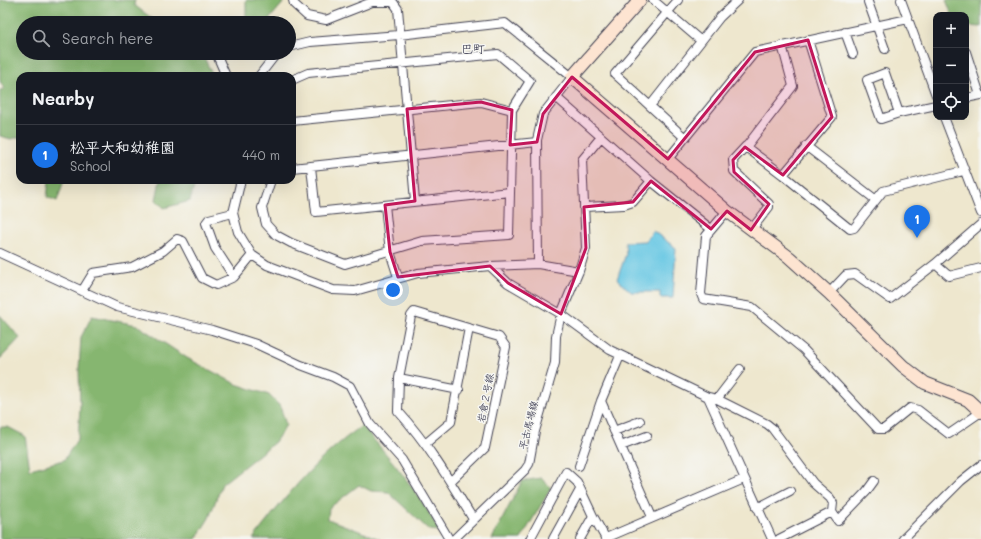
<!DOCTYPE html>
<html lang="en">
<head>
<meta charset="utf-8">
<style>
	body { margin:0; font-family:Mali,"Klee One",sans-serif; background:#242831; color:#f1f3f6 }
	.controls { position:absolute; right:12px; top:12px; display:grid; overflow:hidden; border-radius:8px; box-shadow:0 4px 16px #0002 }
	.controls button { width:36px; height:36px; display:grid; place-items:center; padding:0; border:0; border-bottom:1px solid #363941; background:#171b24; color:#f1f3f6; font:20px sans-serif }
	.you { position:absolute; left:393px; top:290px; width:14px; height:14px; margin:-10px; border:3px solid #fff; border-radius:50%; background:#1a73e8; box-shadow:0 0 0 6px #1a73e833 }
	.badge { display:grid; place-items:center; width:26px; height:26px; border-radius:50%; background:#1a73e8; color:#fff; font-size:13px; font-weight:700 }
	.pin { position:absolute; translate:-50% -33px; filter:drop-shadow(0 1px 2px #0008) }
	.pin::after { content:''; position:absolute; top:21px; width:14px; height:12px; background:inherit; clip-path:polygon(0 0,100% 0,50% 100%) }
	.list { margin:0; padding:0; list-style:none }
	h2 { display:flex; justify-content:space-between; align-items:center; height:52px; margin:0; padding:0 16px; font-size:17px }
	h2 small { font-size:13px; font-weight:400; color:#9ea1a6 }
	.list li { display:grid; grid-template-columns:26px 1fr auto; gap:12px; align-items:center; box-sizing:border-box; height:60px; padding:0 16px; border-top:1px solid #363941 }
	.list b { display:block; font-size:15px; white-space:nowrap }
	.list p { margin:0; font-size:13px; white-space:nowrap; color:#9ea1a6 }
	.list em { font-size:13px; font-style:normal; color:#9ea1a6 }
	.icon { flex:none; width:22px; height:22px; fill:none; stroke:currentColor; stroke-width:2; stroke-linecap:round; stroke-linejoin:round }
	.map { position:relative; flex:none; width:981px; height:539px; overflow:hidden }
	.search { position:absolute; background:#171b24; box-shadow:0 4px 16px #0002; left:16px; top:16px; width:280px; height:44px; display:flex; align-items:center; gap:10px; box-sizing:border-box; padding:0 14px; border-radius:22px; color:#9ea1a6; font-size:15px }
	.panel { position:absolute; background:#171b24; box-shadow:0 4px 16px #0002; left:16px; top:72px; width:280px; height:112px; border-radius:12px }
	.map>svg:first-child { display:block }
	.forest { fill:#86b66f; stroke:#546c55 }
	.water { fill:#64c6e3; stroke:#43748f }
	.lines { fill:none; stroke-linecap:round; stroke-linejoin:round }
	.street-casing { stroke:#414051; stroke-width:10 }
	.secondary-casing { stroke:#414051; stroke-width:14 }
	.street { stroke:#fff; stroke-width:8 }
	.secondary { stroke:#fde4d1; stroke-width:12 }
	.marked { fill:#c2185b; fill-opacity:0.2; stroke:#c2185b; stroke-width:3; stroke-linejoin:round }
	.labels { text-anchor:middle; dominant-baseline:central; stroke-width:3; stroke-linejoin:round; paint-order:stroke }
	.street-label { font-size:10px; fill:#22223b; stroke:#f6f6f2 }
	.quarter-label { font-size:12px; fill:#22223b; stroke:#f6f6f2 }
</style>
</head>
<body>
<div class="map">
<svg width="981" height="539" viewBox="0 0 981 539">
	<rect width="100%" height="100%" fill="#f6f6f2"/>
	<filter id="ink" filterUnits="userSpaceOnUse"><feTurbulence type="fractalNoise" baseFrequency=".025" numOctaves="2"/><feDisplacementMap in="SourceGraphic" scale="8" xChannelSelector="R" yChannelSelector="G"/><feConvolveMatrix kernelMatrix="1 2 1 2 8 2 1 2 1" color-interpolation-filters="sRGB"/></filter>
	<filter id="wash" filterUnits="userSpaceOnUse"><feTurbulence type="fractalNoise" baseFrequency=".012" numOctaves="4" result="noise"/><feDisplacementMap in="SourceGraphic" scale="16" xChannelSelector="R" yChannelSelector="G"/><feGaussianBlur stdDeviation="0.9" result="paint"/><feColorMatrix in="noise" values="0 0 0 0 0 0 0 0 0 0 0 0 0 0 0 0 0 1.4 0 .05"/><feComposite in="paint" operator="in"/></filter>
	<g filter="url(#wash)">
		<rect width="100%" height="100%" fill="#eee7ce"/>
		<path class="forest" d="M0,0H135L134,5L158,23H23V53H202L213,76H20V137L11,139L0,136V90L4,89L0,81Z
			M246,0H283L284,2L266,23H255L246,20Z
			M946,0H981V27L966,26V15H952Z
			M49,180H64L57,201L47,197Z
			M160,180H196L190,201L164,208L156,200Z
			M0,315L20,338L0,359Z
			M92,316L137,325L187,358L236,384L269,395L280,406L286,425L275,442L222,484L209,518L196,539H0V427H8L25,436L30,469L64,460L78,438L80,407L79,369L81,337Z
			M362,426C390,458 420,493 439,531L429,530L388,492L371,491L359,485L329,508L328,519L380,539H253C285,497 319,455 362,426Z
			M541,478L551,488L521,539H492L522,481Z"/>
		<path class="water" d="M653,231L676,248L673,298H660V292H631L617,279L626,254L625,242L646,241Z"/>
	</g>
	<g filter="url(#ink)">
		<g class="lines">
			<g class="street-casing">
				<path id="street" d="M293,0L294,4L307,16L326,20L372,2H393L398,9L415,201
					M653,0L701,41
					M678,0L615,74L685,138L755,52L908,19
					M901,0L936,95
					M868,2L885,49
					M845,32L853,54
					M782,45L793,86L746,147L783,175L850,229L854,228L883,191L963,171
					M289,47L310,42L399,35L505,23L572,77L543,114L537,140L538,264
					M966,52L980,95
					M216,53L226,76
					M259,76L273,58L280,53
					M556,97L651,181L711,229
					M966,98L981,95
					M650,106L720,17L738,0
					M899,113L885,73L867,80L881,119L899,113L936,105
					M944,117L981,213
					M292,121L481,102L512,110
					M746,146L733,160L734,171L769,204V207L751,230
					M806,146L876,200
					M668,159L685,138
					M311,167L316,212L510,192
					M292,168L537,142
					M783,175L832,117L808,40
					M241,180L233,213L238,232L252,255L267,265L333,290L355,291L418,273L490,266L538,264L579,271
					M271,180L262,208L266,224L276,235L291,243L345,264L422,241L509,235L512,110L530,81L498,54L308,73L292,80
					M385,205L390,252L398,277
					M584,207L624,205L633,202L651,181
					M727,211L706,236L701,294L703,299L752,307L804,350L878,429H884L910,408L918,410L949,434L981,412
					M233,213L209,219L206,223L215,248L234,277
					M0,253L117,307L212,330L256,344L301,365L333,377L350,386L370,424L402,460L449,539
					M935,264L949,276L981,268
					M490,266L508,283L561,314L610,350L708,397L772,539
					M82,291L93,273L132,267L163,251L177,239L183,241L202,278L216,285L234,277L252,255
					M829,293L846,275L855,274L890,299L935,264L981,224
					M620,356L601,401L652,517
					M399,378L459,390
					M708,397L717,399L767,424L772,428L813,483L830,498L833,503L832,512
					M717,399L740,369
					M614,431L640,421
					M425,444L451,422L469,328
					M621,446L647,436
					M579,466L601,401
					M451,481L485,448L506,347L499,337L414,312L411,316L399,378L398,411C428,444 450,481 473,519
					M757,508L790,491
					M606,538L744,479
					M454,539L525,470L529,464L535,431L555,363L556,336L561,314L579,271L586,248L582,160L601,137
					M530,539L566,472L577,482L593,516L606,539
					M553,539L580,490
					M580,539L593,516
					M779,539L832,512L838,521L866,492L874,481
					M903,539L961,481L981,465"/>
			</g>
			<g class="secondary-casing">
				<path id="secondary" d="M640,0L572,77L727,211L789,257L829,293L903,366L925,383L968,400L981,412"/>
			</g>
			<use href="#street" class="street"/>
			<use href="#secondary" class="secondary"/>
		</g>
	</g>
	<path class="marked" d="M808,40L832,117L783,175L745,147L733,160L734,172L769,204L751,230L727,211L711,229L651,181L633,202L584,207L586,248L561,314L508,283L490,266L398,277L390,252L385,205L415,201L407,109L481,102L512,110L510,145L537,142L543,114L572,77L668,159L755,52Z"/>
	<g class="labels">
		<g class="street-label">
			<text transform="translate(485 398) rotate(-79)">岩倉２号線</text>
			<text transform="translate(528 425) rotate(-76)">平古馬場線</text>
		</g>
		<g class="quarter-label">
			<text x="473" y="48">巴町</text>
		</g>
	</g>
</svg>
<div class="controls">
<button>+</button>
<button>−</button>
<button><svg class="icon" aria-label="locate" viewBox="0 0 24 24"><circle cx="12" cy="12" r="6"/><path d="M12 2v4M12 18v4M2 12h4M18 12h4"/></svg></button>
</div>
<div class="you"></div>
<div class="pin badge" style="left:917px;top:238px">1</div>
<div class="search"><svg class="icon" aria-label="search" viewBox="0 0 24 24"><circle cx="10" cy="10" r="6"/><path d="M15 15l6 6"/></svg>Search here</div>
<section class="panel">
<h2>Nearby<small></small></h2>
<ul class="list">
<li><span class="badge">1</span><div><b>松平大和幼稚園</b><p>School</p></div><em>440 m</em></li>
</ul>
</section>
</div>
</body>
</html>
